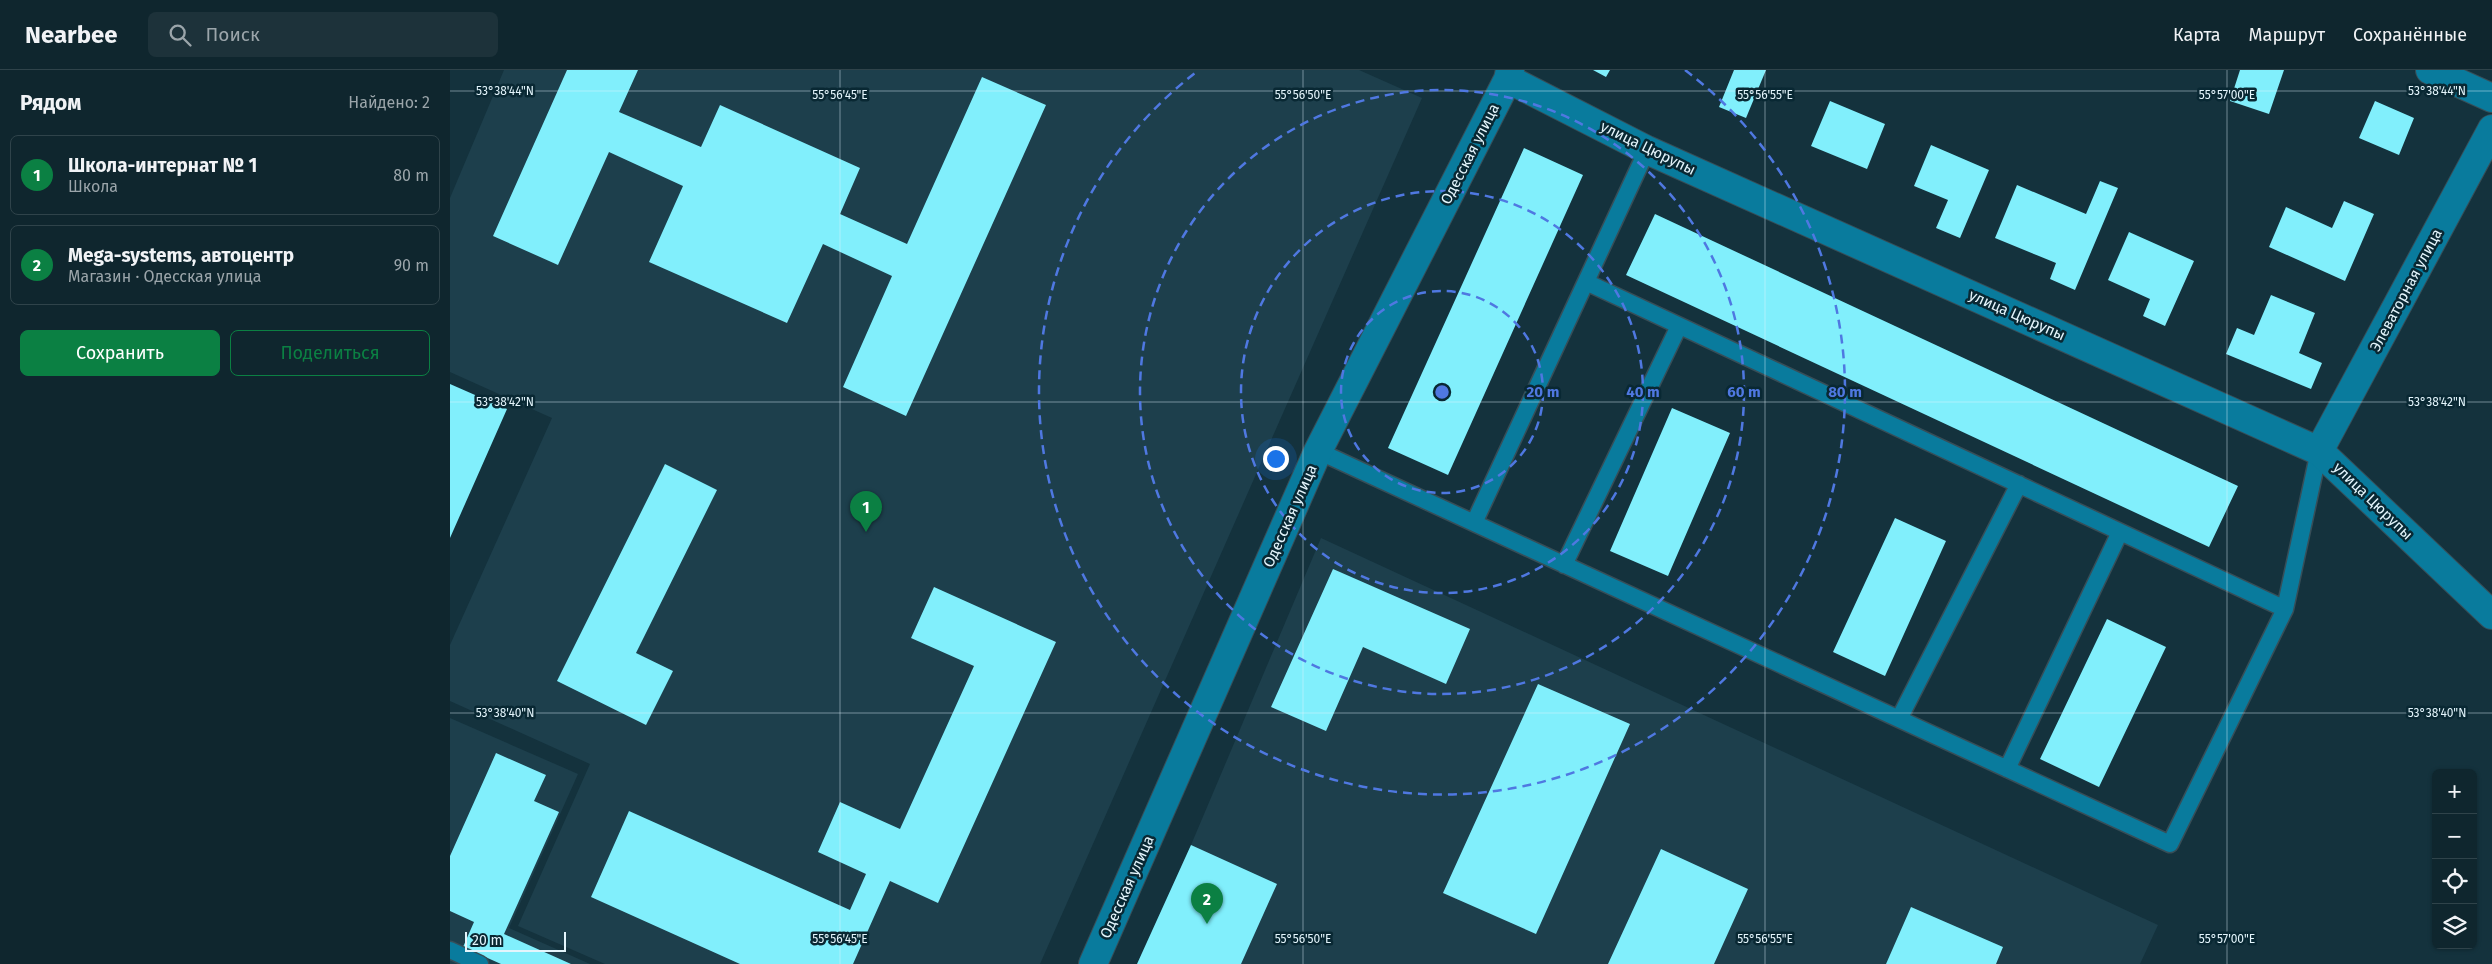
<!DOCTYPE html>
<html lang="ru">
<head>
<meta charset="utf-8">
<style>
	body { margin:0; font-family:"Fira Sans",sans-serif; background:#1d323a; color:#f1f3f6 }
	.controls { position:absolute; right:15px; bottom:15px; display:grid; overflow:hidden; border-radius:8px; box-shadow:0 1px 4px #0004 }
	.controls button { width:45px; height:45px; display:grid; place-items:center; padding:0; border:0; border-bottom:1px solid #2f434a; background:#0f262e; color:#f1f3f6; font:25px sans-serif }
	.scale { position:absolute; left:15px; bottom:12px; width:101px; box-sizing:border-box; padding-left:5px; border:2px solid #e4f5fc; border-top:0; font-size:14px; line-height:18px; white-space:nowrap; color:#e4f5fc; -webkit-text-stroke:4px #092833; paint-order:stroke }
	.you { position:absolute; left:825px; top:388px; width:18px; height:18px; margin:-12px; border:4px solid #fff; border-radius:50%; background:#1a73e8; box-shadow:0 0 0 8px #1a73e833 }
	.badge { display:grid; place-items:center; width:32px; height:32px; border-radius:50%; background:#0b8043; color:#fff; font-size:16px; font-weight:700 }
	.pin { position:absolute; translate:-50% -41px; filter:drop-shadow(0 1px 2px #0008) }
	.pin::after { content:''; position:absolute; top:26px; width:18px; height:15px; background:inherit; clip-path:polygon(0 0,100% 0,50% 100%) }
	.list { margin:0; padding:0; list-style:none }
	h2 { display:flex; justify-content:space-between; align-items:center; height:65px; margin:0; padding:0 20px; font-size:21px }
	h2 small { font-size:16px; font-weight:400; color:#9ba5aa }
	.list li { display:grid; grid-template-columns:32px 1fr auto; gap:15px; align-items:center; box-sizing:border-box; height:80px; margin:0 10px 10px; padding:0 10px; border:1px solid #2f434a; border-radius:8px }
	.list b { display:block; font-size:19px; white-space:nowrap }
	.list p { margin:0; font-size:16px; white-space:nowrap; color:#9ba5aa }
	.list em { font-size:16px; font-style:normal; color:#9ba5aa }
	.actions { display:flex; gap:10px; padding:15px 20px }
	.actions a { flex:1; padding:11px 0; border:1px solid #0b8043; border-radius:8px; text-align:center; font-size:18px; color:#0b8043 }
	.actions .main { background:#0b8043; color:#fff }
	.icon { flex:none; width:28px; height:28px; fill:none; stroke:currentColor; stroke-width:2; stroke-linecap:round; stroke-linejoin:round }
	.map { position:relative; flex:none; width:2042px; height:894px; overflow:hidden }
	header { display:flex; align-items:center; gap:30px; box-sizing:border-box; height:70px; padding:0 25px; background:#0f262e; border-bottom:1px solid #2f434a }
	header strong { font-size:24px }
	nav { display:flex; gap:28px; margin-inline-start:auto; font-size:18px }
	.search { width:350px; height:45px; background:#1d323a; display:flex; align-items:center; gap:12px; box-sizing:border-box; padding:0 18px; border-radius:8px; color:#9ba5aa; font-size:19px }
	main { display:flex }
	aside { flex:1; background:#0f262e }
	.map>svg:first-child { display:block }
	.built { fill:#1d3f4c }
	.building { fill:#81effc }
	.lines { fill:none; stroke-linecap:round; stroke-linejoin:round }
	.service-casing { stroke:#374e58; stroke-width:19 }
	.minor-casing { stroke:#374e58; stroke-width:30 }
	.service { stroke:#097b9d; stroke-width:16 }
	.minor { stroke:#097b9d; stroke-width:28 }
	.ticks { fill:none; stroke:#e4f5fc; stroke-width:1; stroke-opacity:0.45 }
	.ring { fill:none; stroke:#4f78e1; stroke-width:2.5; stroke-dasharray:9 6 }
	.labels { text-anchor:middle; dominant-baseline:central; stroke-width:5; stroke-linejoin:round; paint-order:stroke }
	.street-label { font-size:15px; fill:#e4f5fc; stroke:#092833 }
	.ticks-label { font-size:12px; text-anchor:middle; fill:#e4f5fc; stroke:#092833; stroke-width:5; stroke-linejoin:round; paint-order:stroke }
	.centre { fill:#4f78e1; stroke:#092833; stroke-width:2.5 }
	.ring-label { font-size:15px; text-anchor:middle; font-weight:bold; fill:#4f78e1; stroke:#092833; stroke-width:5; stroke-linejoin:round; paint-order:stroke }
</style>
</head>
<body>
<header>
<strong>Nearbee</strong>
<div class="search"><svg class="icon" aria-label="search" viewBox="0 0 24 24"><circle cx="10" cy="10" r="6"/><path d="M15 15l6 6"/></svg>Поиск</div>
<nav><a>Карта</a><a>Маршрут</a><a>Сохранённые</a></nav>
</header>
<main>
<aside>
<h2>Рядом<small>Найдено: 2</small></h2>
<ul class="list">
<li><span class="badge">1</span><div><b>Школа-интернат № 1</b><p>Школа</p></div><em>80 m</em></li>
<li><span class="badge">2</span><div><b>Mega-systems, автоцентр</b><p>Магазин · Одесская улица</p></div><em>90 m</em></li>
</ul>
<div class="actions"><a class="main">Сохранить</a><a>Поделиться</a></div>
</aside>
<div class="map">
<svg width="2042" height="894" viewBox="0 0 2042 894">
	<rect width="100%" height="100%" fill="#14323d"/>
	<path class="built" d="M54,0H909L972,28L590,894H155L68,856L140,694L0,631V575L102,348L0,302V128Z
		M871,468L1708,855L1690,894H687L741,775Z
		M0,648L128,704L59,858L140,894H0Z"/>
	<path class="building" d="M117,0H188L169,42L251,77L270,35L410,98L390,144L457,174L532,7L596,35L456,346L393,317L442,206L373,174L337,253L199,192L233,116L159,82L108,195L43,166Z
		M1143,0H1160L1156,7Z
		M1284,0H1316L1296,48L1269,37Z
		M1790,0H1834L1819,44L1780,31Z
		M1380,31L1435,54L1417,99L1361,76Z
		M1925,31L1964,48L1949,85L1909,68Z
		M1481,75L1539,100L1510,168L1486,158L1498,130L1464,116Z
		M1074,78L1133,105L998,405L938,378Z
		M1650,111L1668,118L1625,220L1600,209L1606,193L1545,168L1567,115L1636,144Z
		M1894,131L1924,144L1895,211L1819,177L1836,137L1882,158Z
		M1205,144L1788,416L1759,477L1176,205Z
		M1679,162L1744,191L1715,256L1693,246L1700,229L1658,210Z
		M1821,225L1865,243L1849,283L1872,293L1861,319L1776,284L1787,258L1804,265Z
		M0,314L57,339L0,468Z
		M1222,338L1280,363L1218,506L1160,481Z
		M215,394L267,420L186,583L223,601L196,655L107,611Z
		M1445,448L1496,471L1435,606L1383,582Z
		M883,499L1020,559L996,614L913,577L876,661L821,637Z
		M484,517L606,572L488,833L440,811L403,894H290L141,827L179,741L400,840L416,804L368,782L390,732L450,759L524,596L461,568Z
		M1657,549L1716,577L1649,717L1590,689Z
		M1088,614L1180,654L1086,864L993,823Z
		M46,683L96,705L84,731L109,742L54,864L121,894H51L13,877L24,852L0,841V786Z
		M741,775L827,814L791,894H687Z
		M1211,779L1298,819L1264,894H1158Z
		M1461,837L1553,877L1546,894H1436Z"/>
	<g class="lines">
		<g class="service-casing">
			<path id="service" d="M1136,212L1835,539
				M868,381L1720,774L1835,539L1869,381
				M1024,453L1197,80
				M1114,495L1229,256
				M1449,649L1569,414
				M1557,699L1670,462
				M0,880L30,894"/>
		</g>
		<g class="minor-casing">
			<path id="minor" d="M1060,0L1058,9L1197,80L1869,381L2042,545
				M1980,0L2042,28
				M1869,381L2042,59
				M643,894L868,381L1058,9"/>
		</g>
		<use href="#service" class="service"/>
		<use href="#minor" class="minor"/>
	</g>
	<path class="ticks" d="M390,0V894M853,0V894M1315,0V894M1777,0V894M0,21H2042M0,332H2042M0,643H2042"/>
	<g class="ring">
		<circle cx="992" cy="322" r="101"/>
		<circle cx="992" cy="322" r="201"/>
		<circle cx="992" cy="322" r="302"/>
		<path d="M1235 0A403 403 0 1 1 749 0"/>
	</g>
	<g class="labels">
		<g class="street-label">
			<text transform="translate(1198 78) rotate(26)">улица Цюрупы</text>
			<text transform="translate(1020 84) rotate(-63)">Одесская улица</text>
			<text transform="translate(1956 220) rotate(-62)">Элеваторная улица</text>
			<text transform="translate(1567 245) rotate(24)">улица Цюрупы</text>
			<text transform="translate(1923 431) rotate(44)">улица Цюрупы</text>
			<text transform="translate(840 446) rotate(-66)">Одесская улица</text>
			<text transform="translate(677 817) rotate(-66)">Одесская улица</text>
		</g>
	</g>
	<g class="ticks-label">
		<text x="55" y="25">53°38'44"N</text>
		<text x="1987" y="25">53°38'44"N</text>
		<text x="390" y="29">55°56'45"E</text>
		<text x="853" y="29">55°56'50"E</text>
		<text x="1315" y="29">55°56'55"E</text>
		<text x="1777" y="29">55°57'00"E</text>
		<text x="55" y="336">53°38'42"N</text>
		<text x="1987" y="336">53°38'42"N</text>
		<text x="55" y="647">53°38'40"N</text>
		<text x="1987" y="647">53°38'40"N</text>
		<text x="390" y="873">55°56'45"E</text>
		<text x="853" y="873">55°56'50"E</text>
		<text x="1315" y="873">55°56'55"E</text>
		<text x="1777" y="873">55°57'00"E</text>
	</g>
	<circle cx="992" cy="322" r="8" class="centre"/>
	<g class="ring-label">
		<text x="1093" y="327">20 m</text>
		<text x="1193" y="327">40 m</text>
		<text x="1294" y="327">60 m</text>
		<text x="1395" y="327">80 m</text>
	</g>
</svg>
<div class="controls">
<button>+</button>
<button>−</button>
<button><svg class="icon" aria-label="locate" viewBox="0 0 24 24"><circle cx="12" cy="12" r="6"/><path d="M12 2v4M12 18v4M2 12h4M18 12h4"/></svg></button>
<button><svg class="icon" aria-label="layers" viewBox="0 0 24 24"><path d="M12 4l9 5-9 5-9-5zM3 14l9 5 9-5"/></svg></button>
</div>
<div class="scale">20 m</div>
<div class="you"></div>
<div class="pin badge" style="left:416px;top:462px">1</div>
<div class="pin badge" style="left:757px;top:854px">2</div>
</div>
</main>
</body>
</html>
